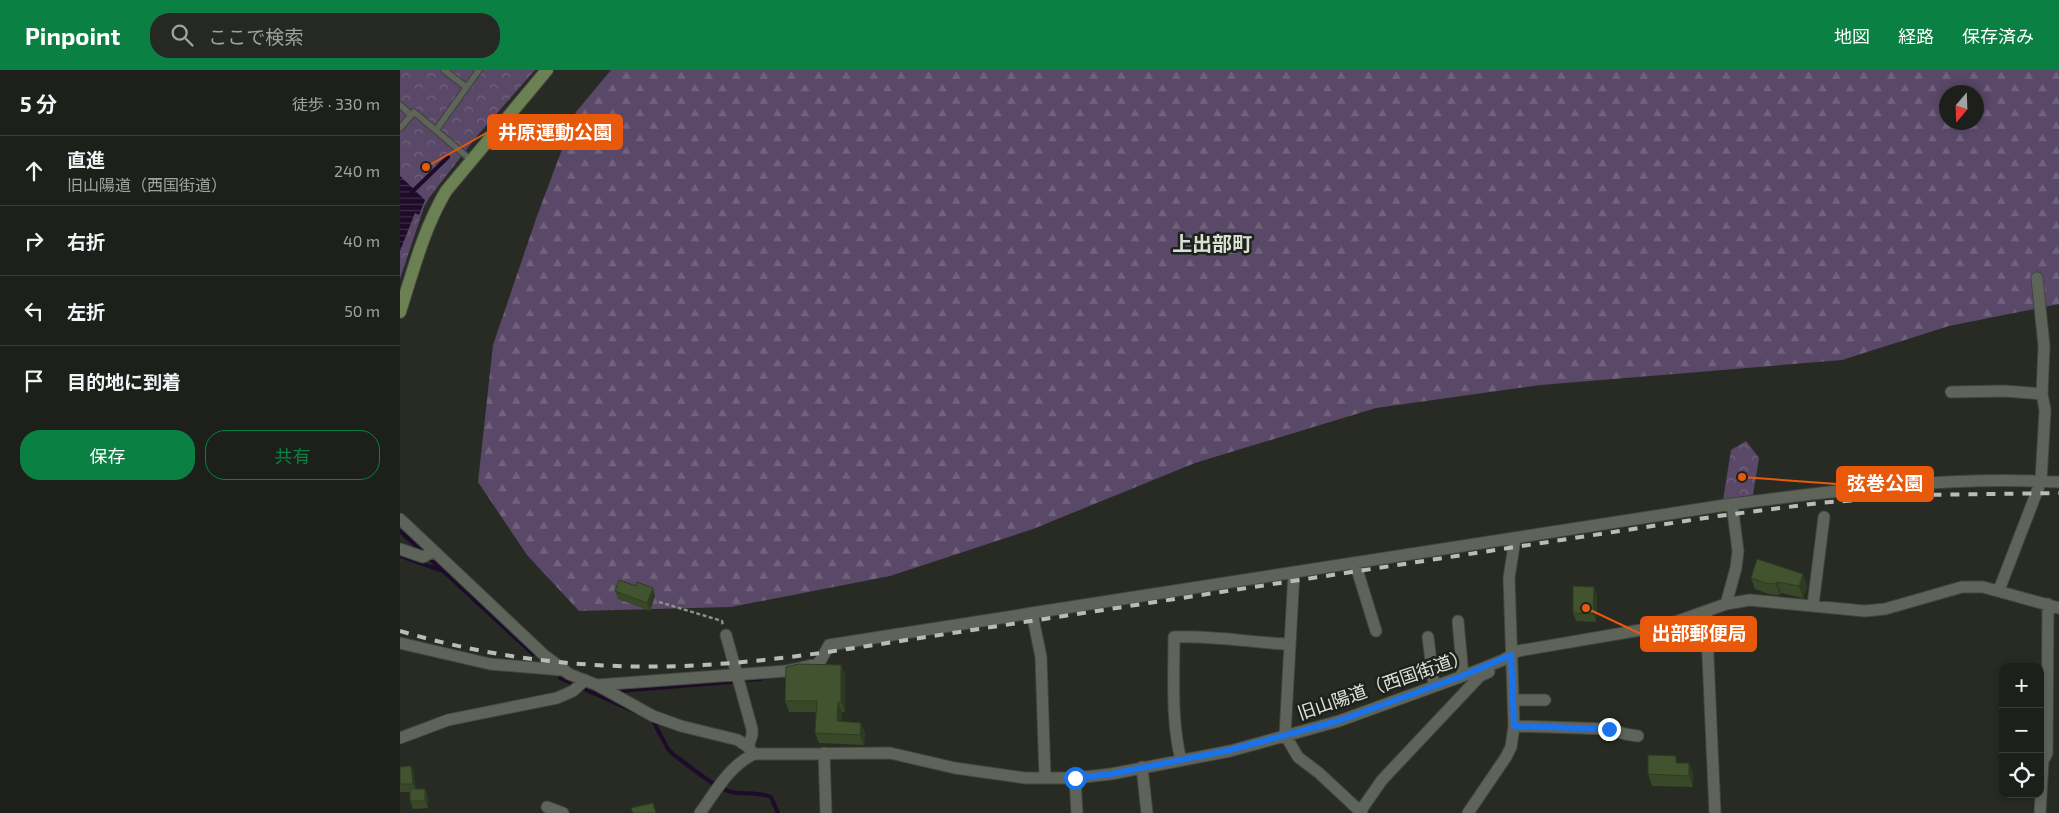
<!DOCTYPE html>
<html lang="ja">
<head>
<meta charset="utf-8">
<style>
	body { margin:0; font-family:"Exo 2","Noto Sans JP",sans-serif; background:#252823; color:#f1f3f6 }
	.controls { position:absolute; right:15px; bottom:15px; display:grid; overflow:hidden; border-radius:10px; box-shadow:0 2px 8px #0003 }
	.controls button { width:45px; height:45px; display:grid; place-items:center; padding:0; border:0; border-bottom:1px solid #3b3e39; background:#1d201a; color:#f1f3f6; font:25px sans-serif }
	.compass { position:absolute; left:1539px; top:15px; width:45px; height:45px; border-radius:50%; background:#1d201a; box-shadow:0 2px 8px #0003; rotate:199deg }
	.stop { position:absolute; width:15px; height:15px; margin:-11px; border:4px solid #1a73e8; border-radius:50%; background:#fff }
	.stop.end { background:#1a73e8; border-color:#fff; box-shadow:0 1px 5px #0008 }
	.list { margin:0; padding:0; list-style:none }
	h2 { display:flex; justify-content:space-between; align-items:center; height:65px; margin:0; padding:0 20px; font-size:21px }
	h2 small { font-size:16px; font-weight:400; color:#a0a3a2 }
	.list li { display:grid; grid-template-columns:32px 1fr auto; gap:15px; align-items:center; box-sizing:border-box; height:70px; padding:0 20px; border-top:1px solid #3b3e39 }
	.list b { display:block; font-size:19px; white-space:nowrap }
	.list p { margin:0; font-size:16px; white-space:nowrap; color:#a0a3a2 }
	.list em { font-size:16px; font-style:normal; color:#a0a3a2 }
	.actions { display:flex; gap:10px; padding:15px 20px }
	.actions a { flex:1; padding:11px 0; border:1px solid #0b8043; border-radius:20px; text-align:center; font-size:18px; color:#0b8043 }
	.actions .main { background:#0b8043; color:#fff }
	.icon { flex:none; width:28px; height:28px; fill:none; stroke:currentColor; stroke-width:2; stroke-linecap:round; stroke-linejoin:round }
	.map { position:relative; flex:none; width:1659px; height:743px; overflow:hidden }
	header { display:flex; align-items:center; gap:30px; box-sizing:border-box; height:70px; padding:0 25px; background:#0b8043; color:#fff }
	header strong { font-size:24px }
	nav { display:flex; gap:28px; margin-inline-start:auto; font-size:18px }
	.search { width:350px; height:45px; background:#252823; display:flex; align-items:center; gap:12px; box-sizing:border-box; padding:0 18px; border-radius:20px; color:#a0a3a2; font-size:19px }
	main { display:flex }
	aside { flex:1; background:#1d201a }
	.map>svg:first-child { display:block }
	.forest { fill:url(#forest-firs); fill-rule:evenodd }
	.park { fill:url(#park-crowns) }
	.water { fill:url(#water-rules) }
	.lines { fill:none; stroke-linecap:round; stroke-linejoin:round }
	.stream { stroke:#1d0b2a; stroke-width:4 }
	.service-casing { stroke:#42463f; stroke-width:8 }
	.minor-casing { stroke:#42463f; stroke-width:13 }
	.secondary-casing { stroke:#42463f; stroke-width:14 }
	.path { stroke:#8c908a; stroke-width:2.5; stroke-dasharray:4 2.5; stroke-linecap:butt }
	.service { stroke:#5f645b; stroke-width:5.5 }
	.minor { stroke:#5f645b; stroke-width:11 }
	.secondary { stroke:#6b8053; stroke-width:12 }
	.rail { stroke:#babdb7; stroke-width:4; stroke-dasharray:9 9; stroke-linecap:butt }
	.wall { fill:#384828 }
	.shaded-wall { fill:#2e3b21 }
	.building { fill:#41542f; stroke:#2e3b21 }
	.route { stroke:#1a73e8; stroke-width:6 }
	.labels { text-anchor:middle; dominant-baseline:central; stroke-width:5; stroke-linejoin:round; paint-order:stroke }
	.street-label { font-size:18px; fill:#e0e3de; stroke:#1d221a }
	.quarter-label { font-size:20px; font-weight:bold; fill:#dae0d6; stroke:#1d221a }
	.leader { fill:none; stroke:#e8590c; stroke-width:2 }
	.callout-dot { fill:#e8590c; stroke:#1d221a; stroke-width:2 }
	.callout { fill:#e8590c; stroke:#e8590c; stroke-width:2 }
	.callout-label { font-size:19px; text-anchor:middle; font-weight:bold; fill:#fff }
</style>
</head>
<body>
<header>
<strong>Pinpoint</strong>
<div class="search"><svg class="icon" aria-label="search" viewBox="0 0 24 24"><circle cx="10" cy="10" r="6"/><path d="M15 15l6 6"/></svg>ここで検索</div>
<nav><a>地図</a><a>経路</a><a>保存済み</a></nav>
</header>
<main>
<aside>
<h2>5 分<small>徒歩 · 330 m</small></h2>
<ul class="list">
<li><svg class="icon" aria-label="ahead" viewBox="0 0 24 24"><path d="M12 20V5M6 11l6-6 6 6"/></svg><div><b>直進</b><p>旧山陽道（西国街道）</p></div><em>240 m</em></li>
<li><svg class="icon" aria-label="right" viewBox="0 0 24 24"><path d="M7 20v-9h11M14 6l5 5-5 5"/></svg><div><b>右折</b></div><em>40 m</em></li>
<li><svg class="icon" aria-label="left" viewBox="0 0 24 24"><path d="M17 20v-9H6M10 6l-5 5 5 5"/></svg><div><b>左折</b></div><em>50 m</em></li>
<li><svg class="icon" aria-label="arrive" viewBox="0 0 24 24"><path d="M6 21V4h12l-3 4 3 4H6"/></svg><div><b>目的地に到着</b></div></li>
</ul>
<div class="actions"><a class="main">保存</a><a>共有</a></div>
</aside>
<div class="map">
<svg width="1659" height="743" viewBox="0 0 1659 743">
	<defs>
		<pattern id="forest-firs" width="22" height="20" patternUnits="userSpaceOnUse" patternTransform="scale(1.25)"><rect width="22" height="20" fill="#594867"/><path d="M5 1l3.5 6h-7zM16 11l3.5 6h-7z" fill="#71627c"/></pattern>
		<pattern id="park-crowns" width="20" height="18" patternUnits="userSpaceOnUse" patternTransform="scale(1.25)"><rect width="20" height="18" fill="#594867"/><path d="M2 6a3 3 0 1 1 6 0M12 15a3 3 0 1 1 6 0" fill="none" stroke="#71627c"/></pattern>
		<pattern id="water-rules" width="6" height="5" patternUnits="userSpaceOnUse" patternTransform="scale(1.25)"><rect width="6" height="5" fill="#1d0b2a"/><path d="M0 2.5h6" fill="none" stroke="#3e2e48"/></pattern>
	</defs>
	<rect width="100%" height="100%" fill="#272b23"/>
	<path class="forest" d="M211,0H1659V234L1549,256L1442,290L1141,315L976,338L795,393L633,459L490,506L331,537L179,541L127,485L78,412L93,275L137,146L176,42ZM1546,22H1576V52H1546Z"/>
	<path class="park" d="M0,0H135L77,66L29,128L24,137L0,209Z
		M1346,371L1359,388L1353,425L1323,430L1331,380Z"/>
	<path class="water" d="M0,106L25,130L19,145L15,143L0,181Z"/>
	<g class="lines">
		<path class="stream" d="M12,122L48,87
			M0,461L133,584
			M0,486L40,500
			M160,608L235,642
			M344,610L361,609
			M219,621L331,612
			M251,650L253,651L268,679L274,685C290,696 313,717 331,722C345,725 357,721 371,727L378,743"/>
		<g class="service-casing">
			<path id="service" d="M44,0L66,17
				M0,35L11,45
				M0,58L14,42L71,90
				M36,60L79,0"/>
		</g>
		<g class="minor-casing">
			<path id="minor" d="M1551,322L1605,321L1642,324
				M0,449L34,481
				M0,479L23,487L34,481L144,585L169,604L197,615L253,646L281,656L338,670L348,677L354,684
				M955,493L976,561
				M894,502L885,665L898,687L919,703L962,743
				M1599,520L1641,411L1645,340L1642,324L1644,276L1637,208
				M1326,534L1336,498L1338,481L1332,434
				M1413,535L1424,447
				M1306,542L1315,743
				M1058,551L1063,606
				M326,565L352,659V665L348,677
				M1028,567L1034,616
				M0,573L90,594L162,600
				M197,615L386,601L417,594L421,590L429,575L632,543
				M1113,630H1145
				M1114,656L1209,659L1225,664L1238,666
				M0,668L48,650L157,628L173,621L185,610
				M424,683L426,743
				M781,690C771,651 774,607 774,567C813,565 851,573 890,574
				M742,697L747,743
				M645,708L641,587L632,543L1332,434C1440,420 1550,406 1659,412
				M675,708L677,743
				M147,737L163,743
				M300,743C316,721 329,696 354,684L490,683L555,698L625,708H675L711,704L830,681L939,651L1063,606L1103,590L1118,581L1264,556L1326,534L1350,530L1465,541L1485,539L1562,517H1583L1659,538
				M959,743L982,710L1080,606L1089,602
				M1068,743L1106,687L1111,677L1114,656L1109,508L1115,469
				M1640,743L1643,691L1647,683L1648,534"/>
		</g>
		<g class="secondary-casing">
			<path id="secondary" d="M0,242C13,201 24,158 46,121L147,0"/>
		</g>
		<path class="path" d="M259,532L322,551L323,556"/>
		<use href="#service" class="service"/>
		<use href="#minor" class="minor"/>
		<use href="#secondary" class="secondary"/>
		<path class="rail" d="M0,561C98,590 201,601 303,595C356,592 409,585 461,577L1318,446L1419,433L1522,425L1659,423"/>
	</g>
	<path class="wall" d="M1351,508L1407,516L1403,528L1381,523L1380,525L1369,524L1355,519Z
		M215,521L255,526L250,541L218,529Z
		M1197,525L1196,552L1176,551L1173,543Z
		M441,595L445,605V642H442L441,651L465,663L464,675L419,673L415,663L416,642H389L385,631Z
		M1278,693H1289L1293,705V717L1252,716L1248,704Z
		M11,696L14,704L15,719H25L28,727V738L13,739L10,731V722H0V697Z"/>
	<path class="shaded-wall" d="M1403,504L1407,516L1403,528L1399,516Z
		M1377,512L1381,523L1380,525L1376,514Z
		M1194,517L1197,525L1196,552L1193,544Z
		M253,518L255,526L250,541L247,533Z
		M441,595L445,605V642L441,632Z
		M438,632L442,642L441,661L437,651Z
		M461,653L465,663L464,675L460,665Z
		M1289,693L1293,705V717L1289,706Z
		M11,696L14,704L16,721L13,714Z
		M25,719L28,727V738L25,731Z"/>
	<path class="building" d="M1357,489L1403,504L1399,516L1377,512L1376,514L1365,513L1351,508Z
		M219,510L236,516L237,512L253,518L247,533L215,521Z
		M1173,516L1194,517L1193,544L1173,543Z
		M398,594L441,595V632H438L437,651L461,653L460,665L415,663L417,631H385L386,597Z
		M1248,685L1276,686V693H1289V706L1248,704Z
		M11,696L13,714H0V697Z
		M10,719H25V731H10Z
		M253,733L256,743H233L231,738Z"/>
	<g class="lines">
		<path class="route" d="M675,708L711,704L830,680L938,651L1062,606L1111,585L1114,656L1209,659"/>
	</g>
	<g class="labels">
		<g class="street-label">
			<text transform="translate(983 614) rotate(-19)">旧山陽道（西国街道）</text>
		</g>
		<g class="quarter-label">
			<text x="812" y="173">上出部町</text>
		</g>
	</g>
	<path class="leader" d="M26 97L88 62M1342 407L1437 414M1186 538L1241 564"/>
	<g class="callout-dot">
		<circle cx="26" cy="97" r="5"/>
		<circle cx="1342" cy="407" r="5"/>
		<circle cx="1186" cy="538" r="5"/>
	</g>
	<g class="callout">
		<rect x="88" y="45" width="134" height="34" rx="5"/>
		<rect x="1437" y="397" width="96" height="34" rx="5"/>
		<rect x="1241" y="547" width="115" height="34" rx="5"/>
	</g>
	<g class="callout-label">
		<text x="155" y="69">井原運動公園</text>
		<text x="1485" y="420">弦巻公園</text>
		<text x="1299" y="570">出部郵便局</text>
	</g>
</svg>
<div class="controls">
<button>+</button>
<button>−</button>
<button><svg class="icon" aria-label="locate" viewBox="0 0 24 24"><circle cx="12" cy="12" r="6"/><path d="M12 2v4M12 18v4M2 12h4M18 12h4"/></svg></button>
</div>
<svg class="compass" viewBox="-18 -18 36 36"><path d="M0-13l5 13h-10z" fill="#e53935"/><path d="M0 13l5-13h-10z" fill="#a0a3a2"/></svg>
<div class="stop" style="left:675px;top:708px"></div>
<div class="stop end" style="left:1209px;top:659px"></div>
</div>
</main>
</body>
</html>
